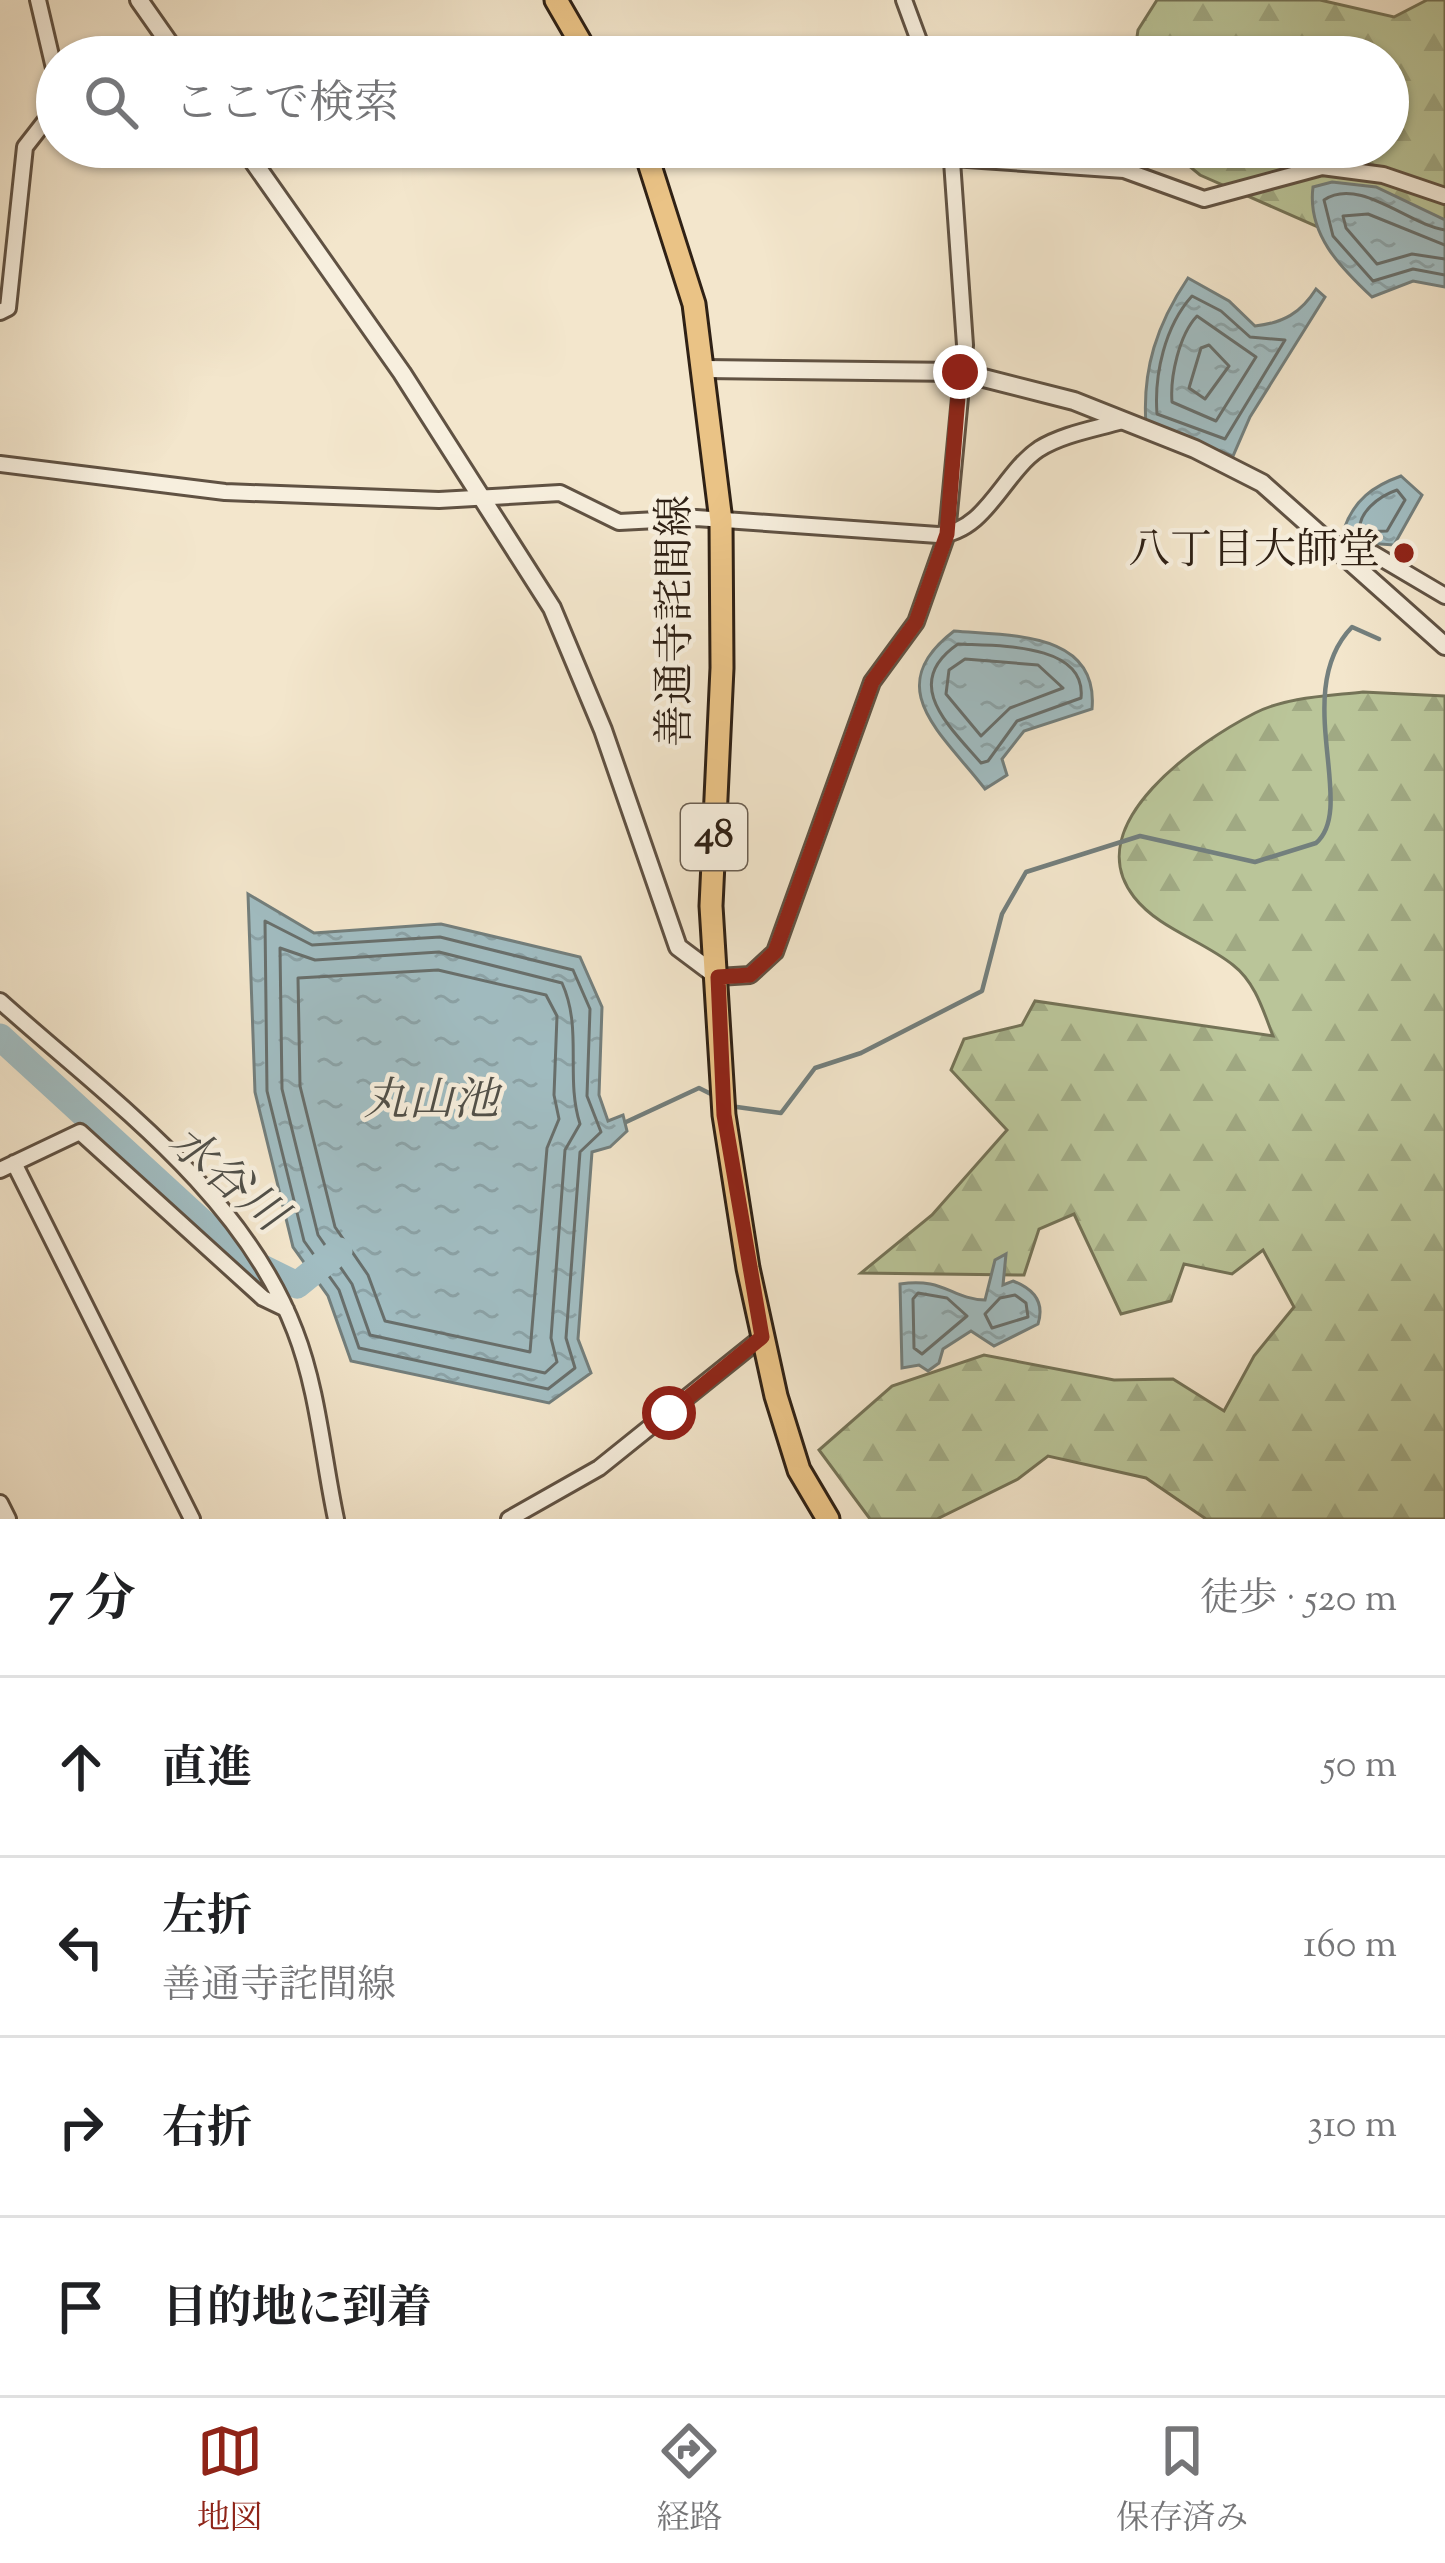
<!DOCTYPE html>
<html lang="ja">
<head>
<meta charset="utf-8">
<style>
	body { margin:0; font-family:"Sorts Mill Goudy","Noto Serif JP",serif; background:#f6f6f6; color:#202124 }
	.stop { position:absolute; width:36px; height:36px; margin:-27px; border:9px solid #8f2418; border-radius:50%; background:#fff }
	.stop.end { background:#8f2418; border-color:#fff; box-shadow:0 3px 12px #0008 }
	.list { margin:0; padding:0; list-style:none }
	h2 { display:flex; justify-content:space-between; align-items:center; height:156px; margin:0; padding:0 48px; font-size:51px }
	h2 small { font-size:39px; font-weight:400; color:#757577 }
	.list li { display:grid; grid-template-columns:78px 1fr auto; gap:36px; align-items:center; box-sizing:border-box; height:180px; padding:0 48px; border-top:3px solid #e0e0e0 }
	.list b { display:block; font-size:45px; white-space:nowrap }
	.list p { margin:0; font-size:39px; white-space:nowrap; color:#757577 }
	.list em { font-size:39px; font-style:normal; color:#757577 }
	.icon { flex:none; width:66px; height:66px; fill:none; stroke:currentColor; stroke-width:2; stroke-linecap:round; stroke-linejoin:round }
	.map { position:relative; flex:none; width:1445px; height:1519px; overflow:hidden }
	.search { position:absolute; background:#fff; box-shadow:0 3px 9px #0004; left:36px; right:36px; top:36px; height:132px; display:flex; align-items:center; gap:30px; box-sizing:border-box; padding:0 42px; border-radius:66px; color:#757577; font-size:45px }
	.sheet { height:876px; background:#fff }
	nav { display:flex; justify-content:space-around; align-items:center; box-sizing:border-box; height:168px; border-top:3px solid #e0e0e0; background:#fff; font-size:33px; color:#757577 }
	nav a { display:grid; justify-items:center; gap:6px }
	nav .on { color:#8f2418 }
	.map>svg:first-child { display:block }
	.forest { fill:url(#forest-firs); stroke:#747357; stroke-width:3 }
	.water { fill:url(#water-ripples); stroke:#737f7d; stroke-width:3 }
	.lines { fill:none; stroke-linecap:round; stroke-linejoin:round }
	.shore { stroke:#686f6c; stroke-width:3 }
	.stream { stroke:#737f7d; stroke-width:4.5 }
	.river { stroke:#a1bdc2; stroke-width:27 }
	.minor-casing { stroke:#605243; stroke-width:20 }
	.tertiary-casing { stroke:#605243; stroke-width:22 }
	.primary-casing { stroke:#2f2115; stroke-width:27 }
	.minor { stroke:#f7efde; stroke-width:14 }
	.tertiary { stroke:#f7efde; stroke-width:16 }
	.primary { stroke:#eac386; stroke-width:21 }
	.route { stroke:#8f2418; stroke-width:15 }
	.poi-dot { fill:#8f2418; stroke:#f7efde; stroke-width:4.5 }
	.labels { text-anchor:middle; dominant-baseline:central; stroke-width:9; stroke-linejoin:round; paint-order:stroke }
	.shield { fill:#f7efde; stroke:#6b5f51; stroke-width:3 }
	.shield-label { font-size:39px; font-weight:bold; fill:#2f2115 }
	.poi-label { font-size:42px; fill:#2f2115; stroke:#f7efde; text-anchor:end }
	.street-label { font-size:42px; fill:#2f2115; stroke:#f7efde }
	.water-label { font-size:45px; font-style:italic; fill:#515049; stroke:#f7efde }
</style>
</head>
<body>
<div class="map">
<svg width="1445" height="1519" viewBox="0 0 1445 1519">
	<defs>
		<pattern id="forest-firs" width="22" height="20" patternUnits="userSpaceOnUse" patternTransform="scale(3)"><rect width="22" height="20" fill="#bac599"/><path d="M5 1l3.5 6h-7zM16 11l3.5 6h-7z" fill="#a0a983"/></pattern>
		<pattern id="water-ripples" width="26" height="14" patternUnits="userSpaceOnUse" patternTransform="scale(3)"><rect width="26" height="14" fill="#a1bdc2"/><path d="M2 4q2-2 4 0t4 0M15 11q2-2 4 0t4 0" fill="none" stroke="#8ba2a6"/></pattern>
	</defs>
	<rect width="100%" height="100%" fill="#f3e6cc"/>
	<filter id="stains"><feTurbulence type="fractalNoise" baseFrequency=".00167" numOctaves="4"/><feColorMatrix values="0 0 0 0 .2 0 0 0 0 .09 0 0 0 0 .02 0 0 0 .5 -.17"/></filter>
	<radialGradient id="worn" r=".72"><stop offset=".6" stop-color="#630" stop-opacity="0"/><stop offset="1" stop-color="#630" stop-opacity=".3"/></radialGradient>
	<path class="forest" d="M1157,0H1320L1394,17L1427,0H1445V283L1200,175L1166,147H1388V57H1134L1138,30Z
		M1363,692L1445,696V1519H1206L1146,1478L1048,1456L1018,1479L937,1519H870L819,1450L892,1386L984,1355L1114,1380L1173,1379L1224,1411L1254,1356L1294,1307L1263,1250L1232,1274L1184,1264L1171,1301L1121,1314L1074,1214L1039,1229L1024,1275L861,1273L932,1215L1007,1130L951,1070L964,1039L1022,1025L1035,1001L1273,1036C1263,1010 1255,982 1233,965C1202,940 1159,929 1134,897C1077,824 1200,741 1255,713C1286,697 1329,696 1363,692Z"/>
	<path class="water" d="M1332,182L1376,187L1445,220V287L1413,281L1372,297C1340,267 1307,234 1313,187Z
		M1188,278L1229,301L1255,326C1283,323 1301,313 1316,289L1325,297L1250,417L1233,456L1146,425C1142,369 1157,324 1188,278Z
		M1401,476L1422,495L1394,545L1351,542L1344,529C1354,500 1373,486 1401,476Z
		M954,631C1010,636 1099,631 1092,709L1024,731L1002,759L1007,775L985,789C943,734 879,688 954,631Z
		M248,894L314,933L441,924L580,957L602,1007L599,1095L608,1121L623,1115L627,1131L610,1147L592,1152L578,1339L591,1373L549,1403L351,1361L328,1296L293,1247L255,1092Z
		M1006,1254L1003,1285L1013,1281C1034,1289 1045,1302 1038,1324L994,1346L971,1331L943,1349L939,1363L928,1371L919,1365L902,1368L900,1284C943,1277 952,1299 985,1300L995,1260Z"/>
	<g class="lines">
		<path class="shore" d="M1445,230C1409,225 1359,176 1324,200L1333,236L1373,281L1413,269L1445,275
			M1445,245L1368,214L1343,216L1346,228L1377,264L1412,254L1445,259
			M1192,296L1221,311L1250,337L1285,340L1225,439L1157,414C1154,374 1165,326 1192,296Z
			M1197,316L1256,357L1216,421L1172,402C1170,377 1179,335 1197,316Z
			M1209,345L1229,366L1205,399L1189,388L1201,348Z
			M1397,490L1405,500L1387,531L1360,532C1357,513 1379,496 1397,490Z
			M958,644C994,646 1087,642 1081,698L1017,721L988,761L981,763C948,725 901,683 958,644Z
			M965,659L1038,665L1063,688L1010,708L981,736L946,694L949,670Z
			M265,921L312,945L440,937L573,970L590,1009L587,1096L601,1132L580,1152L566,1338L575,1368L548,1389L359,1348L339,1290L304,1241L267,1091Z
			M280,948L315,960L439,952L562,983C583,1029 565,1077 580,1124L565,1150L551,1338L557,1362L545,1373L370,1335L352,1284L318,1235L282,1089Z
			M438,970L546,995L557,1016L554,1095L559,1119L547,1148L530,1352L385,1321L368,1275L335,1227L300,1086L298,978Z
			M918,1293L947,1298L967,1316L922,1354L914,1348L913,1299Z
			M1015,1295L1026,1303L1028,1317L992,1328L985,1314L1000,1298Z"/>
		<path class="stream" d="M737,1107L781,1113L815,1068L861,1053L982,991L1002,914L1026,872L1140,836L1255,862L1316,843C1358,807 1290,691 1352,627L1379,639
			M626,1122L699,1088L711,1094"/>
		<path class="river" d="M0,1037L240,1257L297,1285L339,1251"/>
		<g class="minor-casing">
			<path id="minor" d="M38,0L57,81
				M904,0L925,57
				M953,158L1124,170L1204,199L1322,167L1383,175L1445,196
				M0,312L8,308L25,147L57,106
				M0,464L225,492L439,500L560,493L619,522L696,518L938,535C986,532 1003,473 1039,449C1063,434 1095,429 1122,421
				M1334,543L1374,554L1445,596
				M718,977L750,975L775,952L872,682L916,622L947,534L965,345L951,147
				M0,1001C108,1098 242,1192 295,1331C318,1390 323,1458 336,1519
				M14,1163L192,1519
				M0,1170L80,1132L263,1298L286,1309
				M0,1503L8,1519
				M509,1519L599,1468L762,1337"/>
		</g>
		<g class="tertiary-casing">
			<path id="tertiary" d="M139,0L179,57
				M243,147L402,373L552,608L603,730L678,947L718,977
				M705,369L960,372L1074,401L1195,449L1262,483L1445,646"/>
		</g>
		<g class="primary-casing">
			<path id="primary" d="M556,0L589,57
				M644,147L694,304L721,521L722,668L711,906L724,1115L748,1268L776,1396L799,1470L828,1519"/>
		</g>
		<use href="#minor" class="minor"/>
		<use href="#tertiary" class="tertiary"/>
		<use href="#primary" class="primary"/>
	</g>
	<g class="lines">
		<path class="route" d="M669,1413L762,1337L724,1115L718,977L750,975L775,952L872,682L916,622L947,534L960,372"/>
	</g>
	<circle class="poi-dot" cx="1404" cy="553" r="12"/>
	<g class="labels">
		<rect class="shield" x="681" y="804" width="66" height="66" rx="9"/>
		<g class="shield-label">
			<text x="714" y="837">48</text>
		</g>
		<g class="poi-label">
			<text x="1380" y="553">八丁目大師堂</text>
		</g>
		<g class="street-label">
			<text transform="translate(678 621) rotate(-90)">善通寺詫間線</text>
		</g>
		<g class="water-label">
			<text x="431" y="1103">丸山池</text>
			<text transform="translate(225 1181) rotate(40)">水谷川</text>
		</g>
	</g>
	<rect width="100%" height="100%" filter="url(#stains)"/>
	<rect width="100%" height="100%" fill="url(#worn)"/>
</svg>
<div class="stop" style="left:669px;top:1413px"></div>
<div class="stop end" style="left:960px;top:372px"></div>
<div class="search"><svg class="icon" aria-label="search" viewBox="0 0 24 24"><circle cx="10" cy="10" r="6"/><path d="M15 15l6 6"/></svg>ここで検索</div>
</div>
<section class="sheet">
<h2>7 分<small>徒歩 · 520 m</small></h2>
<ul class="list">
<li><svg class="icon" aria-label="ahead" viewBox="0 0 24 24"><path d="M12 20V5M6 11l6-6 6 6"/></svg><div><b>直進</b></div><em>50 m</em></li>
<li><svg class="icon" aria-label="left" viewBox="0 0 24 24"><path d="M17 20v-9H6M10 6l-5 5 5 5"/></svg><div><b>左折</b><p>善通寺詫間線</p></div><em>160 m</em></li>
<li><svg class="icon" aria-label="right" viewBox="0 0 24 24"><path d="M7 20v-9h11M14 6l5 5-5 5"/></svg><div><b>右折</b></div><em>310 m</em></li>
<li><svg class="icon" aria-label="arrive" viewBox="0 0 24 24"><path d="M6 21V4h12l-3 4 3 4H6"/></svg><div><b>目的地に到着</b></div></li>
</ul>
</section>
<nav>
<a class="on"><svg class="icon" aria-label="map" viewBox="0 0 24 24"><path d="M3 6l6-2 6 2 6-2v14l-6 2-6-2-6 2zM9 4v14M15 6v14"/></svg>地図</a>
<a><svg class="icon" aria-label="directions" viewBox="0 0 24 24"><path d="M12 3l9 9-9 9-9-9zM9 14v-3h6M13 9l2 2-2 2"/></svg>経路</a>
<a><svg class="icon" aria-label="saved" viewBox="0 0 24 24"><path d="M7 4h10v16l-5-4-5 4z"/></svg>保存済み</a>
</nav>
</body>
</html>
